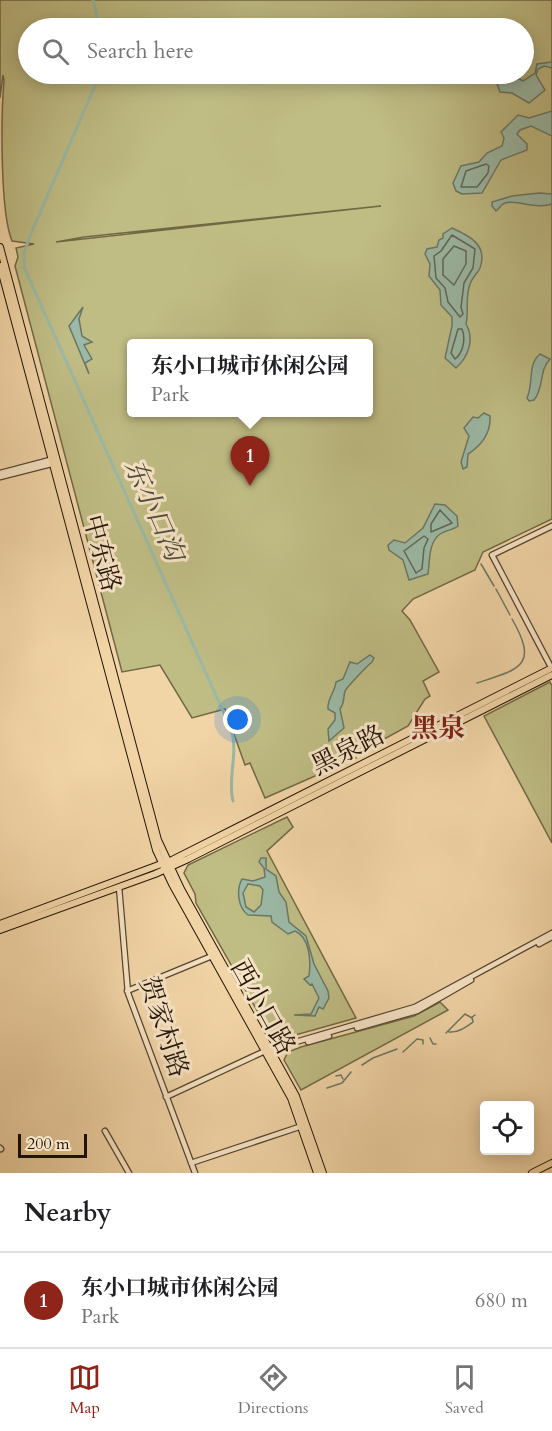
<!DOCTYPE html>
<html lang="en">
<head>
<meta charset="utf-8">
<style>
	body { margin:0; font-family:Cardo,"Noto Serif SC",serif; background:#f6f6f6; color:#202124 }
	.controls { position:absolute; right:18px; bottom:18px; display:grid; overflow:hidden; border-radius:6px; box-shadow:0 3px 15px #0003 }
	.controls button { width:54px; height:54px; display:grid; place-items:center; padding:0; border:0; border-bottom:2px solid #e0e0e0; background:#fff; color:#202124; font:30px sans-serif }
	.scale { position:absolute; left:18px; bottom:15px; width:69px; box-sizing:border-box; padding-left:6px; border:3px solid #211306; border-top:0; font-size:16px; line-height:21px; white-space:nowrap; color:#211306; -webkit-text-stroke:4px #f7e4c6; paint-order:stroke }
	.you { position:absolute; left:238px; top:720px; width:21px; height:21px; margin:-15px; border:4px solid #fff; border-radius:50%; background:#1a73e8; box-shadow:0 0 0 9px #1a73e833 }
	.badge { display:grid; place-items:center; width:39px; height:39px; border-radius:50%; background:#8f2418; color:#fff; font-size:20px; font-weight:700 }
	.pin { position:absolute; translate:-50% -50px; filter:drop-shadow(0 2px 3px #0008) }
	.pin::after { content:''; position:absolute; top:32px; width:21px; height:18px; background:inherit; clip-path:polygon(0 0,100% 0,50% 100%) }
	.popup { position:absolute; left:127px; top:339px; width:246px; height:78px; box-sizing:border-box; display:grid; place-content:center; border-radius:6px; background:#fff; filter:drop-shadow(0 2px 4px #0005); font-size:20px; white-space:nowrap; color:#757577 }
	.popup b { font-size:22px; color:#202124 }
	.popup::after { content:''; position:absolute; left:50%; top:100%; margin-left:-12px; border:12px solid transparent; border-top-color:#fff }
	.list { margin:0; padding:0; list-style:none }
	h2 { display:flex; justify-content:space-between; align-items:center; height:78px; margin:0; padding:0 24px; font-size:26px }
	h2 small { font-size:20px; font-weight:400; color:#757577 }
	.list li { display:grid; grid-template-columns:39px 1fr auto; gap:18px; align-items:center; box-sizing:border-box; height:96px; padding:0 24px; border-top:2px solid #e0e0e0 }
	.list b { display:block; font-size:22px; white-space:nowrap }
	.list p { margin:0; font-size:20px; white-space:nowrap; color:#757577 }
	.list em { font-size:20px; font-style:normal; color:#757577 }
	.icon { flex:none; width:33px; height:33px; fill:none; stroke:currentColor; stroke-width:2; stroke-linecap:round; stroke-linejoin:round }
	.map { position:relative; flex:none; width:552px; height:1173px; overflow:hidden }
	.search { position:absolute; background:#fff; box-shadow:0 3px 15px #0003; left:18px; right:18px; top:18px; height:66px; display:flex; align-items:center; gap:15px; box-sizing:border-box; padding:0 21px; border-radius:33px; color:#757577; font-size:22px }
	.sheet { height:174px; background:#fff }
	nav { display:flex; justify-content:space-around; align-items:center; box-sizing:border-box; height:84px; border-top:2px solid #e0e0e0; background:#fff; font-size:16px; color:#757577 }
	nav a { display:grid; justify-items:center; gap:3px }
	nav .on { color:#8f2418 }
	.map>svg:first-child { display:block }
	.green { fill:#bfbc84; stroke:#706845; stroke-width:1.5; fill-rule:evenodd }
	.water { fill:#9bb9a6; stroke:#6a7766; stroke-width:1.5; fill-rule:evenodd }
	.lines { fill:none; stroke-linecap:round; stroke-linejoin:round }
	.shore { stroke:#5e6656; stroke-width:1.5 }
	.stream { stroke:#6a7766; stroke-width:1.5 }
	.canal { stroke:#9bb9a6; stroke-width:3 }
	.minor-casing { stroke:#55442e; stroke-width:7 }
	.major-casing { stroke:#211306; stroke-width:8 }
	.minor { stroke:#f7e4c6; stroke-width:4.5 }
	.major { stroke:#f2d5a7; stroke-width:6 }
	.labels { text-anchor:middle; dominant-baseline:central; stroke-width:6; stroke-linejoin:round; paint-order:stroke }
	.street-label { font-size:26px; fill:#211306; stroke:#f7e4c6 }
	.water-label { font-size:27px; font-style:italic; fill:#4c4d3e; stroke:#f7e4c6 }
	.neighbourhood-label { font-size:27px; font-weight:bold; fill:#7a1f14; stroke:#f7e4c6 }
</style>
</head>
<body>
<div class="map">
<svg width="552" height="1173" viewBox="0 0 552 1173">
	<rect width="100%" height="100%" fill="#f2d5a7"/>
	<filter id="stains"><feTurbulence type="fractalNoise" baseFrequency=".00333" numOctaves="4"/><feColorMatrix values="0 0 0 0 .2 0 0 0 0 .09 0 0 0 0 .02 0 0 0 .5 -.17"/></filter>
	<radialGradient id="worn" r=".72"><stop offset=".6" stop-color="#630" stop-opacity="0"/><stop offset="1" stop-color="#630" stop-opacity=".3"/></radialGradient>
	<path class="green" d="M0,0H552V519L483,552L475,570L413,599L402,611L410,620L439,672L423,681L430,696L425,699L408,726L355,755L356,758L265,798L250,763L245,765L225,709L192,718L160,665L122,672L15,266L18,257L16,248L34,244L12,241C0,212 1,117 4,80L3,75L0,98ZM28,28H524V74H28ZM381,206L56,242L84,237ZM132,344H368V412H132Z
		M550,682L552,686V843L484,716Z
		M287,817L293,827L267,851L356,1018L281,1039L272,1037L196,903L195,894L184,873L188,865Z
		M440,1002L448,1010L301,1090L284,1060L288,1052L301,1047L414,1016Z"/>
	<path class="water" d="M552,62V68L544,66L538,69L536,75L545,90L529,103L512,93L500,92L495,78L490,74H510L523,81L535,73L537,64Z
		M552,111V136L531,126L520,130L517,134L527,144V150L501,160L482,193L462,194L456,191L453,183L461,166L479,162L487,153L502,146L504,138L501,132L518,115L529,118Z
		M539,193L552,194V204C537,210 513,198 503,204C500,206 499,209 496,211L492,206V202L512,196Z
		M452,228C470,236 488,245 480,268C477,274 472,278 470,284C465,297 469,311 466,324C475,340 468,357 456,368L445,358L452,326V317L441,305L440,290L429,276L430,264L425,254L427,249L437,247L439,240L443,238V234Z
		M83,307L79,319L82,336L92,342L84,345L92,359L85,363L89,374L69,326Z
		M540,354L550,359C538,372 545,386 534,400L529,401L527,398C534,383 527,365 540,354Z
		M484,413L490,416C491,433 482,445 468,454L467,467L463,469L461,462L469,436L464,428L473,417L478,418Z
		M435,504L445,505L457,516L458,526C453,530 446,530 440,534C428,543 430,561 428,574L409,580L403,560L389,550L388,545L394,540L405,543L423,528Z
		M370,655L374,658L372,662C367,666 347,687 345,691C343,698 345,702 340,709L344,728L329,741L328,729L335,720V713L328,709C327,699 335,692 336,682L343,679L350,662L357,664Z
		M261,858H266V869L276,876L279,892L286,902L289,922L306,936L314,964L328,991L329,998L323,1009L319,1007L315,1016L294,1015L311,1014L319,998L312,984L310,985L304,979L309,976C311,962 310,937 295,931L288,934L272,922L271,916L248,915C238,908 236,890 242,879L253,881L265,877L264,868L259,862ZM248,884L260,886L263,890L261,905L254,912L246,907L243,893Z"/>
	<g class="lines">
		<path class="shore" d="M486,164L489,166L488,173L477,187H461L466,171Z
			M452,235L475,249L473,268L464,283L461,307L463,314L460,317L448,302L445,288L436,278L434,256L441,251Z
			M454,246L466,251V264L454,285L443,275V259Z
			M458,329H462C466,339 463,353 455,359L451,353Z
			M440,510L452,523L431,532V524Z
			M424,536L428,539L424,548L422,569L416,573L404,551Z"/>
		<path class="stream" d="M481,564L494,586
			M496,589L510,615
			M477,683C520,669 539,666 512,619
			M449,1032C458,1033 466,1027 473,1022L472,1017L475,1015
			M446,1033L465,1014L472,1018
			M430,1038L433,1044H436
			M403,1052L417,1039L423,1040V1044
			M362,1065L373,1058L397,1049
			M336,1076L341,1075L343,1079
			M327,1088L342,1083L351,1072"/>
		<path class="canal" d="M93,0L100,28
			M100,74L30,236L24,253V267L231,729C239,754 227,777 233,801"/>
		<g class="minor-casing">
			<path id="minor" d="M0,473L54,459
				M0,477L55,463
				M552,669L492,555L552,526
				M119,887L128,993L195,1173
				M539,944L552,937
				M127,991L212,956
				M357,1028L417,1011L471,980
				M308,1042L329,1036
				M166,1097L265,1051L415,1007L552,933
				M105,1131L129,1173
				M0,1148L1,1149
				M191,1163L302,1126"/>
		</g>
		<g class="major-casing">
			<path id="major" d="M0,247L158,840L181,889L296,1096L323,1173
				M0,266L156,850L172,884L291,1098L317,1173
				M0,924L172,860L552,668
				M0,930L155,874L188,859L552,675
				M532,1173L552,1163"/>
		</g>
		<use href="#minor" class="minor"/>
		<use href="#major" class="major"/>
	</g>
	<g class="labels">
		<g class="street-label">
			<text transform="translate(102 553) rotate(75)">中东路</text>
			<text transform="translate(348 750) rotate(-27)">黑泉路</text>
			<text transform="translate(263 1007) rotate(61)">西小口路</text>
			<text transform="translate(164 1027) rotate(72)">贺家村路</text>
		</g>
		<g class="water-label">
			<text transform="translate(154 510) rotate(66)">东小口沟</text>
		</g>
		<g class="neighbourhood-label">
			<text x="438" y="728">黑泉</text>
		</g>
	</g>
	<rect width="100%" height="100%" filter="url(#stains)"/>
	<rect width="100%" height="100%" fill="url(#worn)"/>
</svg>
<div class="controls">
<button><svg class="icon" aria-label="locate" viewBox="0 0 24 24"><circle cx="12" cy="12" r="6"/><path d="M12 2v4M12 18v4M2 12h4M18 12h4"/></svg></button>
</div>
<div class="scale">200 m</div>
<div class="you"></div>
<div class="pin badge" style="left:250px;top:486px">1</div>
<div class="popup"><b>东小口城市休闲公园</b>Park</div>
<div class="search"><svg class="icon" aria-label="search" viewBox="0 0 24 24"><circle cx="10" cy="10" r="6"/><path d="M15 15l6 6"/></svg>Search here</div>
</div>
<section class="sheet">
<h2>Nearby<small></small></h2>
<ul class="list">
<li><span class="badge">1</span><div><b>东小口城市休闲公园</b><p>Park</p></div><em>680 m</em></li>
</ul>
</section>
<nav>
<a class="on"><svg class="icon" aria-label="map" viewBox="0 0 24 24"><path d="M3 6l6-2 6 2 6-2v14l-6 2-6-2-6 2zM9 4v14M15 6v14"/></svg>Map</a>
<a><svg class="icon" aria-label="directions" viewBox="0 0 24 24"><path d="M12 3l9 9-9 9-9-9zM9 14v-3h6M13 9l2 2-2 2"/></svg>Directions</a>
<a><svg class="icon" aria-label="saved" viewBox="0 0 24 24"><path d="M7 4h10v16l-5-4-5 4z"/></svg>Saved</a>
</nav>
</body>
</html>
